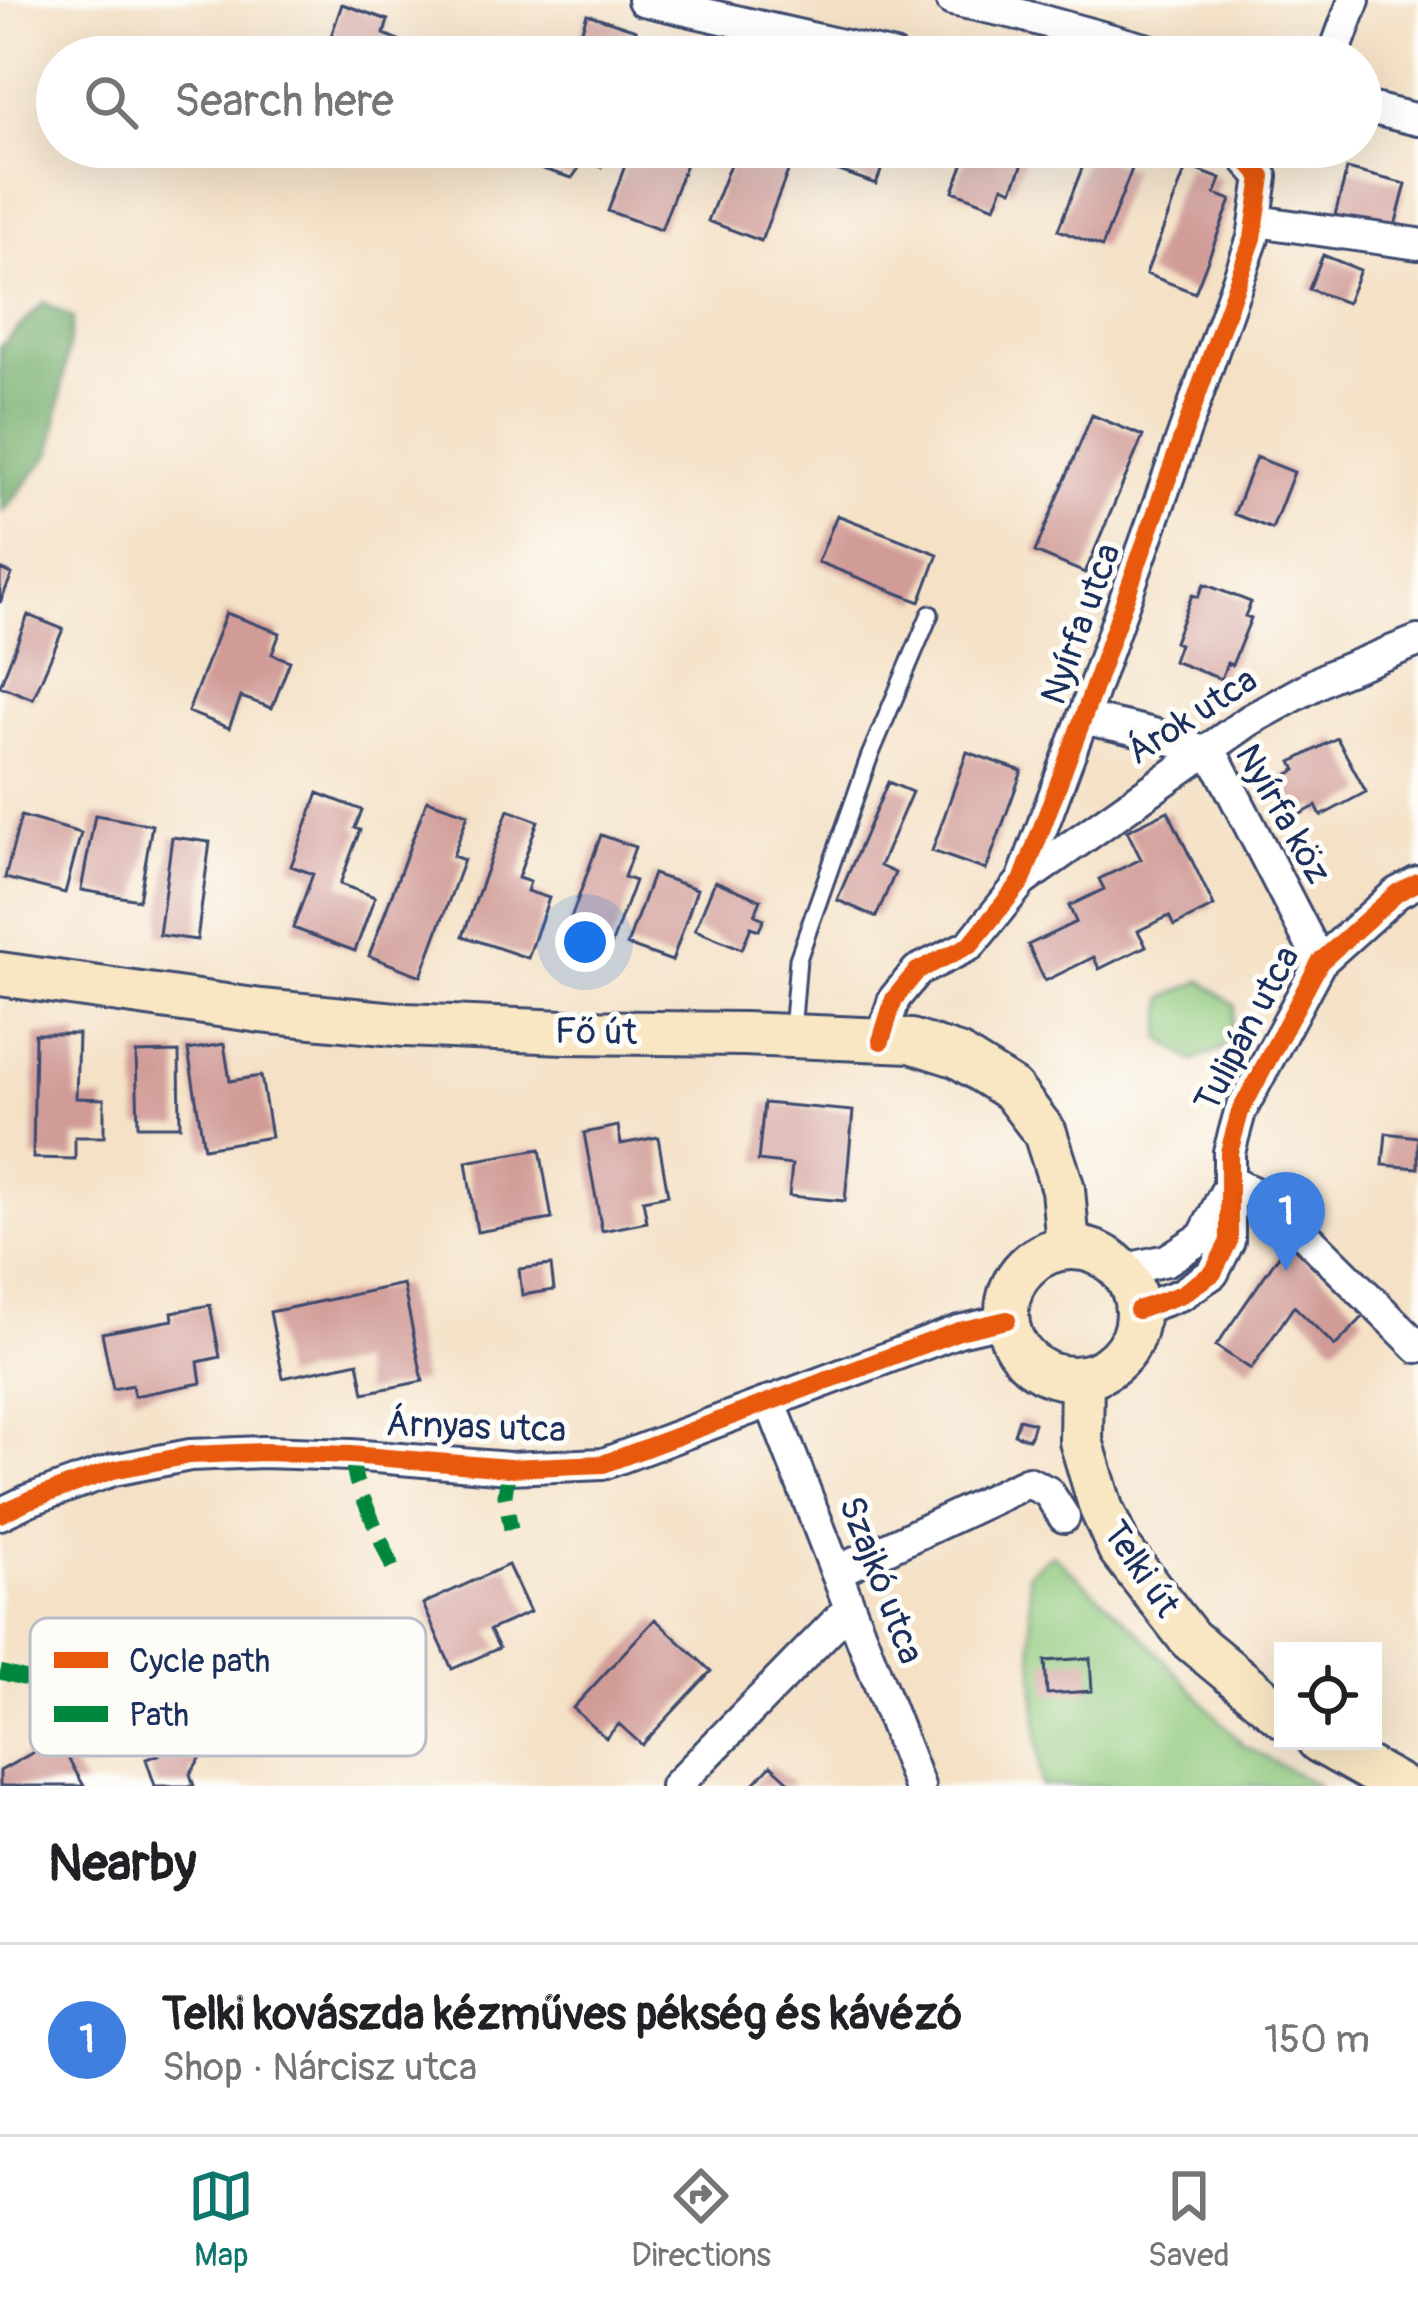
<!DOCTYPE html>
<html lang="en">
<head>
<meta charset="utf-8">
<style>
	body { margin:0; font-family:Pangolin,sans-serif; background:#f2f2f2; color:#202124 }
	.controls { position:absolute; right:36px; bottom:36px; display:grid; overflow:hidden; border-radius:0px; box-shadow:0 12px 48px #0002 }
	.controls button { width:108px; height:108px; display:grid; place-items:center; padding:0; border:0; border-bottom:3px solid #e0e0e0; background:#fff; color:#202124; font:60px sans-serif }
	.you { position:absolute; left:585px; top:942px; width:42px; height:42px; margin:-30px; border:9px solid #fff; border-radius:50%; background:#1a73e8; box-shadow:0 0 0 18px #1a73e833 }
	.badge { display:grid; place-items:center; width:78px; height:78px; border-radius:50%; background:#0f766e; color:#fff; font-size:39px; font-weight:700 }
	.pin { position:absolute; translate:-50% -99px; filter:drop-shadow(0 3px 6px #0008) }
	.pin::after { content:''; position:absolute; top:63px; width:42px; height:36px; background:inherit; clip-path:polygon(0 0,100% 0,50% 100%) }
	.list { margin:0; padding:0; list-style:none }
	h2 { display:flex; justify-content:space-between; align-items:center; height:156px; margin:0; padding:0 48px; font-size:51px }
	h2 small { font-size:39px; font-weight:400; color:#757577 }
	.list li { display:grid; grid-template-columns:78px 1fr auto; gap:36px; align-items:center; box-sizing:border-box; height:192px; padding:0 48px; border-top:3px solid #e0e0e0 }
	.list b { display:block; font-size:45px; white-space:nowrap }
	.list p { margin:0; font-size:39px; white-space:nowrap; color:#757577 }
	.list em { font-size:39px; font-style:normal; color:#757577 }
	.icon { flex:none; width:66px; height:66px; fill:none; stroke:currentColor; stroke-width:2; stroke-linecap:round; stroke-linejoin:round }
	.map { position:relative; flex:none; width:1418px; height:1786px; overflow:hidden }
	.search { position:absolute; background:#fff; box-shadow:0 12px 48px #0002; left:36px; right:36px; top:36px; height:132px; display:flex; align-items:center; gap:30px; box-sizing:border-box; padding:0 42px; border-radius:66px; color:#757577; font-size:45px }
	.sheet { height:348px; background:#fff }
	nav { display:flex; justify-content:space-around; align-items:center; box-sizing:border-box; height:168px; border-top:3px solid #e0e0e0; background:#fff; font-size:33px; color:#757577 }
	nav a { display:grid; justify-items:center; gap:6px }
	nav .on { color:#0f766e }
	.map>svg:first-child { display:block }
	.green { fill:#90c97d; stroke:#567c6e; stroke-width:3 }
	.forest { fill:#74ad6c; stroke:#486e65; stroke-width:3 }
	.building { fill:#d19c98 }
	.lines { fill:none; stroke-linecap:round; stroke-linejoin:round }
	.service-casing { stroke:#3c4a6e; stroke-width:21 }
	.minor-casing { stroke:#3c4a6e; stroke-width:36 }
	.secondary-casing { stroke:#3c4a6e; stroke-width:48 }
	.service { stroke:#fff; stroke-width:15 }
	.minor { stroke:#fff; stroke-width:30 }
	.secondary { stroke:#f9e7c3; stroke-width:42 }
	.quiet { stroke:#00873e; stroke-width:15; stroke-dasharray:30 15; stroke-linecap:butt }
	.cycleway-casing { stroke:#fdfcf7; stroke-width:26 }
	.cycleway { stroke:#e8590c; stroke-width:18 }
	.labels { text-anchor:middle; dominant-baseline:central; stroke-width:10; stroke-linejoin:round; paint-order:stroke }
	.street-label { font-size:36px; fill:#1b2f5e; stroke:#fdfcf7 }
	.key { fill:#fdfcf7; stroke:#b9bec9; stroke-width:3 }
	.key-label { font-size:33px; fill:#1b2f5e }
</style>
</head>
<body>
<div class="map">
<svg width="1418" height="1786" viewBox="0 0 1418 1786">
	<rect width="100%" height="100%" fill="#fdfcf7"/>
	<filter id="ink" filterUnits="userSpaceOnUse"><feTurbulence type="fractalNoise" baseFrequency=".00833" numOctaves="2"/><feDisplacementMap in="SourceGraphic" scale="24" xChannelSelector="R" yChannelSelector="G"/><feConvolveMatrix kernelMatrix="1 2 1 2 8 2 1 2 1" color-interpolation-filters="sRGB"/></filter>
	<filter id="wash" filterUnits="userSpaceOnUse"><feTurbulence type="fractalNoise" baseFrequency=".004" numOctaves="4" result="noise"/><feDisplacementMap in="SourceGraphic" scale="48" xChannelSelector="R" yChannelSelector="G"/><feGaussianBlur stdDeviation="2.7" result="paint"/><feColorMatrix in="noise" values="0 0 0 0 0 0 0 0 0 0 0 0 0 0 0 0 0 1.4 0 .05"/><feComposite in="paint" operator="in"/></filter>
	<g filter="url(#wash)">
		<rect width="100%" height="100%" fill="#f4e1c6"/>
		<path class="green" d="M1202,981L1235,1005L1230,1045L1193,1061L1161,1038L1165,997Z
			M1052,1554L1137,1630L1243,1745L1319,1786H1041L1028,1573Z"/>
		<path class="forest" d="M44,302L73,318L52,451L3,512L0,491V347Z"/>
		<g id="blocks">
			<path class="building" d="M342,4L388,20L384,34L419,49L417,57H324Z
				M587,14L636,30L627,57H573Z
				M542,147H607L601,167L584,161L572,178L536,167Z
				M632,147H681L680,150L690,153L661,230L608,211Z
				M737,147H779L795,153L761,241L708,221Z
				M833,147H890L876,184L826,166Z
				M970,147H1022L1020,152L1027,154L1012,190L1003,186L995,207L953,191Z
				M1088,153L1132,169L1102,247L1058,230Z
				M1187,166L1221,179L1215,194L1231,200L1195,293L1146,274Z
				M1347,169L1406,184L1394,230L1335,215Z
				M1323,255L1360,270L1347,303L1309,289Z
				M1092,415L1143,436L1085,573L1035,552Z
				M1256,457L1294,472L1272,529L1234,514Z
				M837,515L938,554L920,602L818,562Z
				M0,569L12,574L0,603Z
				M1204,584L1251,602L1245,616L1251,618L1232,665L1227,663L1221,679L1173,661L1179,644L1174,642L1192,595L1198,597Z
				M226,613L280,633L272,654L290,661L272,708L241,697L229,728L188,712Z
				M28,615L63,629L33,699L0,686Z
				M1337,738L1366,792L1321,816L1316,806L1291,819L1271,783L1296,770L1292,762Z
				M967,752L1022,771L986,870L932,851Z
				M888,782L912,792L880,866L895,873L876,917L837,900Z
				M318,793L362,810L355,828L360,830L340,884L375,897L355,951L293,928L313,874L291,866Z
				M427,800L468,814L453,856L464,860L421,976L369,956Z
				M508,810L538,821L518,878L530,882L527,891L549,898L528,958L463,936Z
				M1168,811L1214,906L1174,926L1169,916L1138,931L1146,946L1099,969L1094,957L1045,981L1028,945L1076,922L1069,906L1104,889L1099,879L1141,859L1127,831Z
				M95,815L152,825L139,900L81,890Z
				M21,816L81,833L65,893L5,878Z
				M601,835L635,847L624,877L635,881L606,959L562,943Z
				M172,837L210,842L197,940L159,935Z
				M653,874L697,889L672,961L627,945Z
				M715,881L761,900L755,915L764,919L759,930L751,927L742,949L695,930Z
				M35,1034H78L76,1098L104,1099V1137H75V1159L33,1158Z
				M224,1044L230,1081L261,1076L271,1137L204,1148L188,1050Z
				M179,1052L180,1126H138L136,1053Z
				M764,1103L853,1111L845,1201L789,1196L792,1165L758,1161Z
				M618,1126L621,1144L658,1137L668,1195L643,1200L647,1222L602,1231L584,1133Z
				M1386,1133L1418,1137V1168L1383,1165Z
				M540,1149L552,1219L477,1232L466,1162Z
				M1288,1242L1364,1316L1335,1346L1294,1306L1251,1369L1216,1346Z
				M551,1265L554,1290L522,1295L519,1269Z
				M403,1284L423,1381L364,1393L358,1362L283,1378L270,1312Z
				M210,1305L220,1357L198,1362L201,1383L134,1396L132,1385L113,1389L102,1333L173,1320L172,1312Z
				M1019,1419L1034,1423L1029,1439L1014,1434Z
				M508,1565L530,1612L490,1630L499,1648L452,1669L423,1604Z
				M655,1619L711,1671L642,1745L619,1724L606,1738L573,1708Z
				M1090,1658L1092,1691L1047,1694L1045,1661Z
				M233,1692L244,1726L214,1736L190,1774L194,1786H155L146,1759L158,1755L142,1745L171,1699L185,1708Z
				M57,1739L84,1786H0V1771Z
				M771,1765L794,1786H752Z"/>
		</g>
	</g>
	<g filter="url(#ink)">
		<use href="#blocks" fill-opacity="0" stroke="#3c4a6e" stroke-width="3"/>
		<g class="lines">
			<g class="service-casing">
				<path id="service" d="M792,1032L798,959L869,758L930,614"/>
			</g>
			<g class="minor-casing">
				<path id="minor" d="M643,0L894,57
					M952,0L1014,13L1174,57
					M1333,57L1354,0
					M1361,106L1418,120
					M1257,221L1418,244
					M1083,718C1127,729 1183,735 1218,764L1320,962
					M1022,881L1250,720L1330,676L1418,641
					M881,1041L894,999L917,971L970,945L1022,881L1083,718L1253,238L1262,177L1235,147
					M1231,1182L1271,1201L1418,1347
					M1122,1270L1167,1260L1203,1237L1225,1193
					M1138,1310L1182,1294L1213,1273L1229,1241V1152L1240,1112L1320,962L1397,893L1418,882
					M770,1401L919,1786
					M0,1514L29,1500L113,1470L190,1455L263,1452L351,1455L509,1468L603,1464L959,1331L1007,1320
					M836,1572L1028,1482L1048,1492L1064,1517
					M676,1786L849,1609"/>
			</g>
			<g class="secondary-casing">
				<path id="secondary" d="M0,974L261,1011L406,1025L565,1032L744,1034L911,1041L958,1056L1012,1090L1045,1133L1063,1189L1068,1246
					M1007 1313a65 65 0 1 1 130 0a65 65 0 1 1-130 0Z
					M1082,1377L1081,1441L1101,1508L1119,1548L1190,1639L1283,1716
					M1319,1741L1399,1786"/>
			</g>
			<use href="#service" class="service"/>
			<use href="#minor" class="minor"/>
			<use href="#secondary" class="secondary"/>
			<path class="quiet" d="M351,1455L356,1481L394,1571
				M509,1468L505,1495L511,1529
				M0,1672L114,1702"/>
			<g class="cycleway-casing">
				<path id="cycleway" d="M881,1041L894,999L917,971L970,945L1022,881L1083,718L1253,238L1262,177L1235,147
					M1138,1310L1182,1294L1213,1273L1229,1241V1152L1240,1112L1320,962L1397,893L1418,882
					M0,1514L29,1500L113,1470L190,1455L263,1452L351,1455L509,1468L603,1464L959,1331L1007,1320"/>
			</g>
			<use href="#cycleway" class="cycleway"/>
		</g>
	</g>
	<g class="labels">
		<g class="street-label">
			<text transform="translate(1081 624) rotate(-70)">Nyírfa utca</text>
			<text transform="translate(1192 716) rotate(-33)">Árok utca</text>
			<text transform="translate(1283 814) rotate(60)">Nyírfa köz</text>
			<text transform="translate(1247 1029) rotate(-62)">Tulipán utca</text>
			<text transform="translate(596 1032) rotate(1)">Fő út</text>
			<text transform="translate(476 1427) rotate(2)">Árnyas utca</text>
			<text transform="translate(1141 1569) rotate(56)">Telki út</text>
			<text transform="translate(881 1580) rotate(69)">Szajkó utca</text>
		</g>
	</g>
	<rect x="30" y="1618" width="396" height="138" rx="18" class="key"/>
	<rect x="54" y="1652" width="54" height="16" fill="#e8590c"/>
	<rect x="54" y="1706" width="54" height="16" fill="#00873e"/>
	<g class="key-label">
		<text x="129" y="1672">Cycle path</text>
		<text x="129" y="1726">Path</text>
	</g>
</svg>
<div class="controls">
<button><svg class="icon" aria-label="locate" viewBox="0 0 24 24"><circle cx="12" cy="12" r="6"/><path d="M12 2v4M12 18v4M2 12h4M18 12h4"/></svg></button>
</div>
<div class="you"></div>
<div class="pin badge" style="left:1286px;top:1271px;background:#3f7fe0">1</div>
<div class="search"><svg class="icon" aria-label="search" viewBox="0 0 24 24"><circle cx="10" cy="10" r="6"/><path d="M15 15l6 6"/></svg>Search here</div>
</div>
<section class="sheet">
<h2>Nearby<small></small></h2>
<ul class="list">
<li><span class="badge" style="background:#3f7fe0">1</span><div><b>Telki kovászda kézműves pékség és kávézó</b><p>Shop · Nárcisz utca</p></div><em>150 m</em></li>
</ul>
</section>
<nav>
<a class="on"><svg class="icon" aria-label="map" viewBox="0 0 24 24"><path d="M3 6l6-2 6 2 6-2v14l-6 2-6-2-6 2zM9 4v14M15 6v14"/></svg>Map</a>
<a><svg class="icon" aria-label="directions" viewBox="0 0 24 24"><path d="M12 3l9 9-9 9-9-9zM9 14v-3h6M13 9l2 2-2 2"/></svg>Directions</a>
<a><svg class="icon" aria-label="saved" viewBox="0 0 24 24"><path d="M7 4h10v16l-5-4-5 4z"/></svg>Saved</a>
</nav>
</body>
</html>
